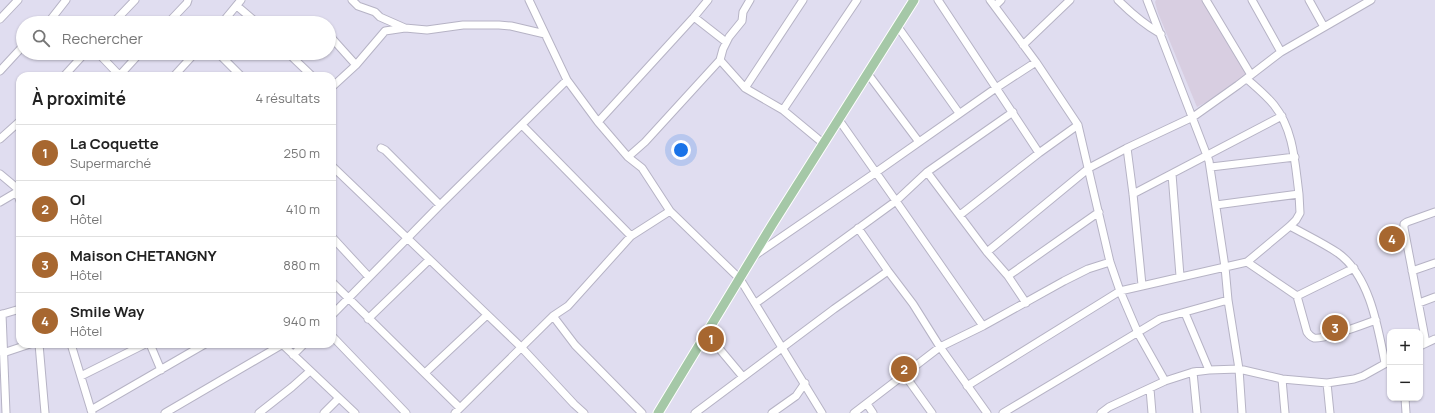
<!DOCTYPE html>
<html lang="fr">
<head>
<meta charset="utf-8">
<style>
	body { margin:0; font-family:Manrope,sans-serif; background:#f2f2f2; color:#222 }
	.controls { position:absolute; right:12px; bottom:12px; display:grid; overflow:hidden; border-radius:8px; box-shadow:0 1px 3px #0004 }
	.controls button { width:36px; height:36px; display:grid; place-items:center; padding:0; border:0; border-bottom:1px solid #e0e0e0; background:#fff; color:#222; font:20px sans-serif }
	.you { position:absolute; left:681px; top:150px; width:14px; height:14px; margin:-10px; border:3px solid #fff; border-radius:50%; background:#1a73e8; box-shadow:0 0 0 6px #1a73e833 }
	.badge { display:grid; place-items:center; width:26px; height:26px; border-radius:50%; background:#a76730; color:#fff; font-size:13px; font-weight:700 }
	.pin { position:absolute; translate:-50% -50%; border:2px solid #fff; box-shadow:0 1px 4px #0006 }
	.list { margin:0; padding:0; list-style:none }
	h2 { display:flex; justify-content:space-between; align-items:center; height:52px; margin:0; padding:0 16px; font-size:17px }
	h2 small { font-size:13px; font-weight:400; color:#767676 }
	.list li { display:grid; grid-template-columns:26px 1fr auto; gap:12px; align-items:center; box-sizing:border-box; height:56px; padding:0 16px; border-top:1px solid #e0e0e0 }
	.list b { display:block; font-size:15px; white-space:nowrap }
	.list p { margin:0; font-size:13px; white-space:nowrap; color:#767676 }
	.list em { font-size:13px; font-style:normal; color:#767676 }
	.icon { flex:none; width:22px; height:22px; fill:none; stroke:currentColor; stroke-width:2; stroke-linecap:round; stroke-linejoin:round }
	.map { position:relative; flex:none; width:1435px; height:413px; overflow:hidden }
	.search { position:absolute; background:#fff; box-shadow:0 1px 3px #0004; left:16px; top:16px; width:320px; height:44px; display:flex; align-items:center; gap:10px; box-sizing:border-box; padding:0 14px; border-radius:22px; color:#767676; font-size:15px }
	.panel { position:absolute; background:#fff; box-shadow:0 1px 3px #0004; left:16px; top:72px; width:320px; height:276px; border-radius:12px }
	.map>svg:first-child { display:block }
	.commercial { fill:#d8cee1 }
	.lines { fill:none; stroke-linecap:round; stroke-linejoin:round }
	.minor-casing { stroke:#b6b3c5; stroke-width:9 }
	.major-casing { stroke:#fff; stroke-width:11 }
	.minor { stroke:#fff; stroke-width:7 }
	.major { stroke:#a5c8a7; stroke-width:9 }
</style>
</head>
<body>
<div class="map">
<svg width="1435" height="413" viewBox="0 0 1435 413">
	<rect width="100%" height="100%" fill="#e0ddf0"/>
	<path class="commercial" d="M1156,0H1202L1247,74L1216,97L1197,107L1158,13L1155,2Z"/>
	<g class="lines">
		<g class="minor-casing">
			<path id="minor" d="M352,0L358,6L375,12L380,17L405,28L427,30L463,25H499L511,26L545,34
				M529,0L567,80L598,122L628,157L642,168L670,211L740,279L822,413
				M938,0L1039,153
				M990,0L1036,62L1078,125L1110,262L1120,291L1138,333L1165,381
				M1118,0C1131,13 1145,25 1161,34
				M1147,0L1209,161L1225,267L1228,300L1239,369L1242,413
				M1206,0L1251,75
				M1252,0L1281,52
				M1309,0L1324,27
				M237,6L257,23
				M995,6L1001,0
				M694,17L726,42
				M0,19L18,0
				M48,23L66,0
				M113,23L135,0
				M168,23L187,3L188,0
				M222,23L241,0
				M898,27L959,113
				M329,35L356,65
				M1023,45L1070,0
				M98,53L120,76
				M218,53L241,76
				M288,53L312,76
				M720,60L745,88L783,110L824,144
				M0,71L23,46
				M868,74L919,142
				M64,76L85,53
				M119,76L140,53
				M174,76L195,53
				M1247,79C1256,87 1266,95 1274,105C1294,130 1295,164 1299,194
				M332,87L356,65L385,31L405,28
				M745,88L803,0
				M783,110L857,0
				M839,120L896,201L983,326
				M598,122L694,17L708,0
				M522,125L631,236
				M0,139L20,121
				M381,148L385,150L440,205
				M1127,148L1133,194L1142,285
				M628,157L645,142L720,60L723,49L729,37L742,21L743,12L750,0
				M332,166L521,347L574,404L584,413
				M1211,167L1295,157
				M927,172L987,252L1008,276L1026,303
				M0,174L18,189
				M1172,174L1180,276
				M17,192L20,201
				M1133,194L1282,116
				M0,202L17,192L20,186
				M960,215L1039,153L1078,125
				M1290,226C1306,235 1323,243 1338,253C1370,276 1378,328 1385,363
				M858,228L888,271L913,304L940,347L987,413
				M332,237L369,277
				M987,252L1089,168L1127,148L1193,117L1238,85L1281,52L1371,0
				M754,256L875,173L996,88L1036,62
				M1247,262L1297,296L1307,332C1309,335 1311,337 1314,338C1324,340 1365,324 1376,320
				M1412,271L1435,263
				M1008,276L1099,212
				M332,282L460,408
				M1297,296L1354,268
				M756,303L896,201L927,172L1013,112
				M1419,303L1435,297
				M1185,313L1209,370
				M2,314L6,413
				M0,315L20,309
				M332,315L440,205L567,80
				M553,316L575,345L642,413
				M368,319L429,260
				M707,334L743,377
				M332,336L406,413
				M1426,343L1404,228V224L1407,222L1435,212
				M39,344L45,413
				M71,344L92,413
				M150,344L161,370
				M282,344L355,413
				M1420,346L1435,339
				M3,353L30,344
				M293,355L304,344
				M1193,372L1197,413
				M425,373L487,315
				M904,374L932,413
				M81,376L145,344
				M1282,379L1285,413
				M1327,383L1330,413
				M967,386L1120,291L1247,262L1290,226L1296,220L1300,213L1299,194L1216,205
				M1150,389L1152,413
				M1405,398L1406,413
				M867,404L873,413
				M91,410L205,344
				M165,413L283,344
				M259,413L292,387L310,371
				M324,413L339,398
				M455,413L553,316L568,306L631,236L670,211
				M695,413L834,309L888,271
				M772,413L796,396L805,383
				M854,413L940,347L983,326L1064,281L1088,269L1110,262
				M1003,413L1160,319L1228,300
				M1101,413L1109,407L1165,381L1193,372L1209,370L1239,369L1282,379L1327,383L1354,379L1363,376L1390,361"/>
		</g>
		<g class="major-casing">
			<path id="major" d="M658,413L772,225L914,0"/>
		</g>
		<use href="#minor" class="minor"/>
		<use href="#major" class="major"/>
	</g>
</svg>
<div class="controls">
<button>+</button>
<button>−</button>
</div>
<div class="you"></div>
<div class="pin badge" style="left:711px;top:339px">1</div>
<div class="pin badge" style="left:904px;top:369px">2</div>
<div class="pin badge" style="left:1335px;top:328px">3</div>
<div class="pin badge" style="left:1392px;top:239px">4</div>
<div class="search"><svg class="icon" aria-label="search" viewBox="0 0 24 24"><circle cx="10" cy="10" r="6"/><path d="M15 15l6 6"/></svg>Rechercher</div>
<section class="panel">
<h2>À proximité<small>4 résultats</small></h2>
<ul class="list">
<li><span class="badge">1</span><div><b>La Coquette</b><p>Supermarché</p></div><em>250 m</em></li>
<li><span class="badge">2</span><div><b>Ol</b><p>Hôtel</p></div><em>410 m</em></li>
<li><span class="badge">3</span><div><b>Maison CHETANGNY</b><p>Hôtel</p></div><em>880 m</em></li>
<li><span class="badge">4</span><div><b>Smile Way</b><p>Hôtel</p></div><em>940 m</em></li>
</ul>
</section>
</div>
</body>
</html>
